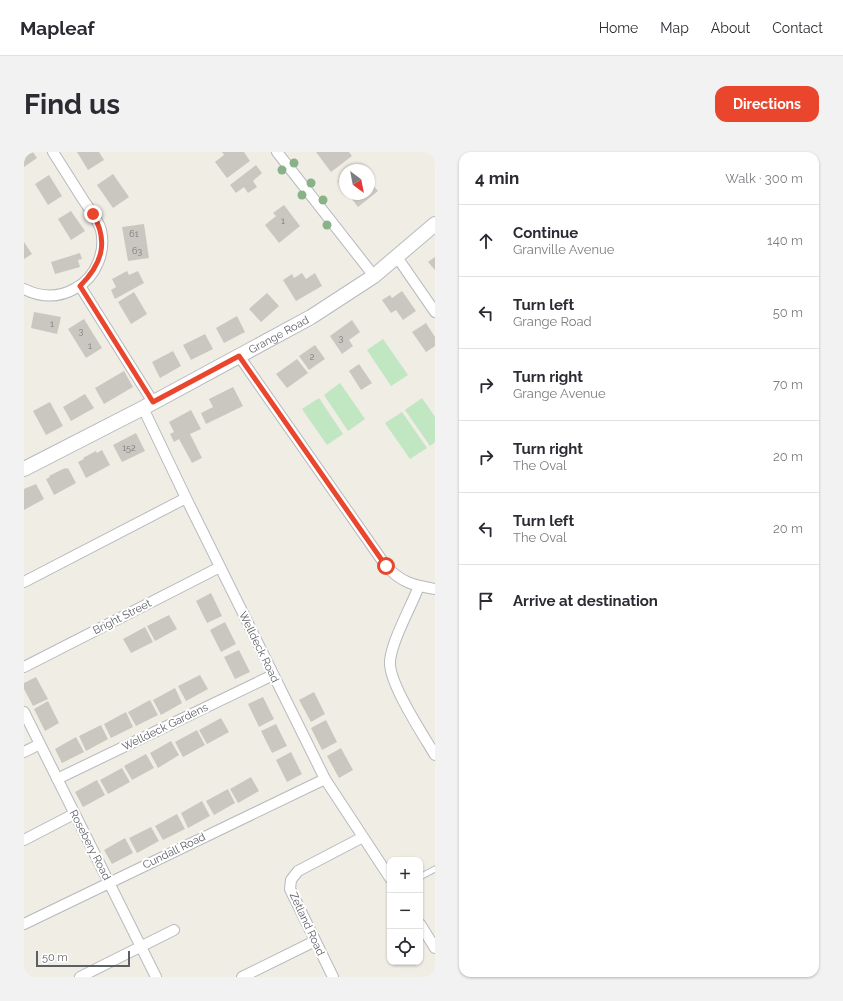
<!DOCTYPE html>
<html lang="en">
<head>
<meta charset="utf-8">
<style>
	body { margin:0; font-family:Raleway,sans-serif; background:#f2f2f3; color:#2b2b33 }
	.controls { position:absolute; right:12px; bottom:12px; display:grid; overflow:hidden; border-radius:8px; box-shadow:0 1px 3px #0004 }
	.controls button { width:36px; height:36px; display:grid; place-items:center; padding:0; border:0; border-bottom:1px solid #e1e1e2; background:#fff; color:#2b2b33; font:20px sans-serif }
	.compass { position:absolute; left:315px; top:12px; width:36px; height:36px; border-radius:50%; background:#fff; box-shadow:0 1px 3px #0004; rotate:148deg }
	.scale { position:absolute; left:12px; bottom:10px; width:94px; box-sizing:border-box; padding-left:4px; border:2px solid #5c5f65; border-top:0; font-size:11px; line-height:14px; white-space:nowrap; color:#5c5f65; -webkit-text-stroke:3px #fff; paint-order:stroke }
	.stop { position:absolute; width:12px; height:12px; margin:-9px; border:3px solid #ea462e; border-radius:50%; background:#fff }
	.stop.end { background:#ea462e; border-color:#fff; box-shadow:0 1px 4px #0008 }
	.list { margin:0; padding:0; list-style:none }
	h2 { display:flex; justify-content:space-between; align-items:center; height:52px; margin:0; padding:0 16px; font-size:17px }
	h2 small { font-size:13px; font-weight:400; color:#7c7c81 }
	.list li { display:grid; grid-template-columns:26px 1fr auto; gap:12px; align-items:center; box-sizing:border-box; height:72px; padding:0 16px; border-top:1px solid #e1e1e2 }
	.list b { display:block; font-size:15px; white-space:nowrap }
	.list p { margin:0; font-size:13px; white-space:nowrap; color:#7c7c81 }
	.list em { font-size:13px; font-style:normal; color:#7c7c81 }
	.icon { flex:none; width:22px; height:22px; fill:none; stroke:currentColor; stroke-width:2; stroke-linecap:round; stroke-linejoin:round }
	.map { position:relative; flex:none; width:411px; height:825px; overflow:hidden; border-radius:12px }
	header { display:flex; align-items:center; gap:24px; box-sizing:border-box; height:56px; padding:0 20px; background:#fff; border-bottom:1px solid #e1e1e2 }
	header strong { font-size:19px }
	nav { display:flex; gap:22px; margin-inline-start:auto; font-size:14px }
	.intro { display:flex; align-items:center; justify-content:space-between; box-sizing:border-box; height:96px; padding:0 24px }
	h1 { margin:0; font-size:28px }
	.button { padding:10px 18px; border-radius:12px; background:#ea462e; color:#fff; font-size:14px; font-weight:700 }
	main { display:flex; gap:24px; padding:0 24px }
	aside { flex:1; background:#fff; border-radius:12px; box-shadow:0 1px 3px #0004 }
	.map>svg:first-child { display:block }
	.green { fill:#c0e6c2 }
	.building { fill:#cac7c1 }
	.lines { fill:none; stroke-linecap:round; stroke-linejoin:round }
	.lane-casing { stroke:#b6b9be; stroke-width:7 }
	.street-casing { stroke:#b6b9be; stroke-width:12 }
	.secondary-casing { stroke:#b7bac0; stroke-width:16 }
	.lane { stroke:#fff; stroke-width:5 }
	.street { stroke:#fff; stroke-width:10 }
	.secondary { stroke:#fff; stroke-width:14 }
	.tree { fill:#88b388 }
	.route { stroke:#ea462e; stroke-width:5 }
	.labels { text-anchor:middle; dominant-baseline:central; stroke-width:4; stroke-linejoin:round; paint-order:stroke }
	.number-label { font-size:9px; fill:#78797c }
	.street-label { font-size:11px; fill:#5c5f65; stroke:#fff }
</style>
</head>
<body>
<header>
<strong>Mapleaf</strong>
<nav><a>Home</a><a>Map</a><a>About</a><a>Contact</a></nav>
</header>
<div class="intro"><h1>Find us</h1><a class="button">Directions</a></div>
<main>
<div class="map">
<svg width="411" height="825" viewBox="0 0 411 825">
	<rect width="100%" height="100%" fill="#efede4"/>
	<path class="green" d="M359,187L384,223L367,234L343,198Z
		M316,231L341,267L324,279L300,243Z
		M295,246L319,282L303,293L278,257Z
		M398,246L411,265V290L406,294L381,258Z
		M378,260L403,296L386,307L361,271Z"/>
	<path class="building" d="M0,0H9L13,6L0,15Z
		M53,0H75L80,8L64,18Z
		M198,0H220L226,9L203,26L191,10L200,3Z
		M292,0H325L328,4L307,20Z
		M232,13L238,21L229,29L233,35L224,41L220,35L212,41L206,33Z
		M89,22L105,45L89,56L73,33Z
		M25,23L38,44L24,53L11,32Z
		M321,24V38L314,29Z
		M348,32L354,39L334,55L324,42H345V34Z
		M260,53L276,74L255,91L241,73L252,64L249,61Z
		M47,59L61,79L47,88L34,67Z
		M120,72L125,106L104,109L98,75Z
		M0,90L8,102L0,107Z
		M56,101L58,107L54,108L56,115L31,122L27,110Z
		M411,105V118L404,110Z
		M103,119L105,123L114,119L120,131L91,147L87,138L92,135L88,127Z
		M278,121L282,127L291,121L298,134L272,149L259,128L268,122L270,126Z
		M378,139L392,159L379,168L372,158L367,161L358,148L366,143L368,146Z
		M110,140L123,162L107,172L94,150Z
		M243,141L255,154L237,170L225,157Z
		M10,160L37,165L33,182L7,176Z
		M213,164L221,180L200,191L192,176Z
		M60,167L78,196L62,206L44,177Z
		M328,168L336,180L325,188L329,194L318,202L306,184Z
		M402,171L411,185V194L402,200L388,180Z
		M181,182L189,197L167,208L159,193Z
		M291,193L301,207L285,218L275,204Z
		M149,199L157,214L136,226L128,210Z
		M273,207L284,221L263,236L252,222Z
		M335,212L348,231L337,238L325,219Z
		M100,219L109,235L80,252L71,236Z
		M209,235L219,254L182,272L177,261L189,255L185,247Z
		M61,242L70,256L47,269L39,255Z
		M26,250L39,274L22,283L9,259Z
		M167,258L177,277L166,282L178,306L168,311L155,287L150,290L146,282L150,280L145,270Z
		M112,281L121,299L98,310L89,293Z
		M78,298L86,313L62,326L54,310L60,307L59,306L72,299L73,301Z
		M41,316L42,317L44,316L52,331L30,343L22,327L26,325L25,324Z
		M12,332L20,347L0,358V337Z
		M187,441L198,464L183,471L172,449Z
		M145,463L153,477L131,489L123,474Z
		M201,470L212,492L197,500L186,478Z
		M121,475L129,490L107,501L99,487Z
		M215,498L226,520L211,527L200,505Z
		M176,523L184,537L162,549L154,534Z
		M12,525L24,547L9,554L0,537V531Z
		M151,536L158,551L137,563L129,548Z
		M290,540L301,562L287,570L275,548Z
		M239,545L250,567L235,575L224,552Z
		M126,548L134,563L112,574L104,560Z
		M24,549L35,571L21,579L10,557Z
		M102,560L109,575L87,586L80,572Z
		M197,566L205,580L183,592L175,578Z
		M302,568L313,590L298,598L287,576Z
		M252,572L263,594L248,601L237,579Z
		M77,573L84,587L62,599L55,584Z
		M173,578L181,593L159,605L151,590Z
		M52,585L60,600L38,611L31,597Z
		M147,589L155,603L134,616L126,601Z
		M317,596L329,618L315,626L303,604Z
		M267,600L278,622L263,630L252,608Z
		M122,602L130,616L108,628L100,614Z
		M98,616L106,630L84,642L76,628Z
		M227,625L235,639L214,651L206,637Z
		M73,628L81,643L59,655L51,640Z
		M204,637L211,651L190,663L182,649Z
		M178,649L186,664L164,676L157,661Z
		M153,662L161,677L139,688L131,674Z
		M127,675L135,689L113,701L105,686Z
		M101,686L109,701L88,712L80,698Z"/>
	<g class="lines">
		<g class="lane-casing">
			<path id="lane" d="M396,725L411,717"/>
		</g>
		<g class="street-casing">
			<path id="street" d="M253,0L350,124
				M373,105L411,160
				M56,134L129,250
				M0,137C18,146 35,146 52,136C72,125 82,100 77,78C74,68 66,58 60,49C50,33 39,16 29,0
				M215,204L362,414C378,431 389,433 411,437
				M119,256L162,346L301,627L366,726
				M0,430L162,346
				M395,434C387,455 368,488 366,509C364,530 399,583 411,603
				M0,515L196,415
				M0,560L132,825
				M0,600L16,592
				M33,627L249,523
				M0,688L50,662
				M0,772L301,627
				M396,772L411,796
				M56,825L150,778
				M218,825L291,789
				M309,825L266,737L267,728L274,719L339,685"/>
		</g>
		<g class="secondary-casing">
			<g id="secondary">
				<path id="s1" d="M0,317L119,256L287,165L350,124L411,72"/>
			</g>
		</g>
		<use href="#lane" class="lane"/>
		<use href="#street" class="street"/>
		<use href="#secondary" class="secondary"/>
	</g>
	<g class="tree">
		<circle cx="270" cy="11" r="4.5"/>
		<circle cx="258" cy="18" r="4.5"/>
		<circle cx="287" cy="31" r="4.5"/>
		<circle cx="278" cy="43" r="4.5"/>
		<circle cx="299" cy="48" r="4.5"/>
		<circle cx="303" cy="73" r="4.5"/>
	</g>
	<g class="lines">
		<path class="route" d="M69,62C85,90 78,112 56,134L129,250L215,204L362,414"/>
	</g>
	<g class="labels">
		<g class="number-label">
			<text x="259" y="69">1</text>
			<text x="110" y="82">61</text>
			<text x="113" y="99">63</text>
			<text x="28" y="172">1</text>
			<text x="57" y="179">3</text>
			<text x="317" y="186">3</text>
			<text x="66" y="194">1</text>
			<text x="288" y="205">2</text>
			<text x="105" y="296">152</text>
		</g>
		<g class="street-label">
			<text stroke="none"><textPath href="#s1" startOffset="288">Grange Road</textPath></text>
			<text transform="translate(98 465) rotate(-27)">Bright Street</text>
			<text transform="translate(235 495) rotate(64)">Welldeck Road</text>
			<text transform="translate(141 575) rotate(-26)">Welldeck Gardens</text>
			<text transform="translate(66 693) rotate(63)">Rosebery Road</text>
			<text transform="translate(150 699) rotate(-26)">Cundall Road</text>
			<text transform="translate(283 772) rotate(65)">Zetland Road</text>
		</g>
	</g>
</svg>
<div class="controls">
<button>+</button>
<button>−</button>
<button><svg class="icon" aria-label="locate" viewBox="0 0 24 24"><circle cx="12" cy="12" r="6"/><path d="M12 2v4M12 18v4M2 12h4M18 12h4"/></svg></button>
</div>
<svg class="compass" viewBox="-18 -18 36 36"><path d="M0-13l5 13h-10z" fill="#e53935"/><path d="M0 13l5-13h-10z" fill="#7c7c81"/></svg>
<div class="scale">50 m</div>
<div class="stop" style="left:362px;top:414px"></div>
<div class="stop end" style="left:69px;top:62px"></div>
</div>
<aside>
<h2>4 min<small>Walk · 300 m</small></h2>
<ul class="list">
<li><svg class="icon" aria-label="ahead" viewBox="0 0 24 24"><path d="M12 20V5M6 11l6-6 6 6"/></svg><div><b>Continue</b><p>Granville Avenue</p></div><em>140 m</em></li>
<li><svg class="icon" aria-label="left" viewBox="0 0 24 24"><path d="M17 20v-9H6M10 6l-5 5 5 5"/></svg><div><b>Turn left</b><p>Grange Road</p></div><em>50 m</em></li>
<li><svg class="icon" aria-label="right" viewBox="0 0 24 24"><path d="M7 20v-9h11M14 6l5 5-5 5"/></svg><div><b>Turn right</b><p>Grange Avenue</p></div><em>70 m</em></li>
<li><svg class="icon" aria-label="right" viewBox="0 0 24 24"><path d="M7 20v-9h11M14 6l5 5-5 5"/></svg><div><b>Turn right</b><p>The Oval</p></div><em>20 m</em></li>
<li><svg class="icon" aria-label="left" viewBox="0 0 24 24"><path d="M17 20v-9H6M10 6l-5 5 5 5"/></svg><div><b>Turn left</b><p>The Oval</p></div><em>20 m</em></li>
<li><svg class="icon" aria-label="arrive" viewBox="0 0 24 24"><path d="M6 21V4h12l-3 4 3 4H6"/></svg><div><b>Arrive at destination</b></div></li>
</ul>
</aside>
</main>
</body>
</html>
